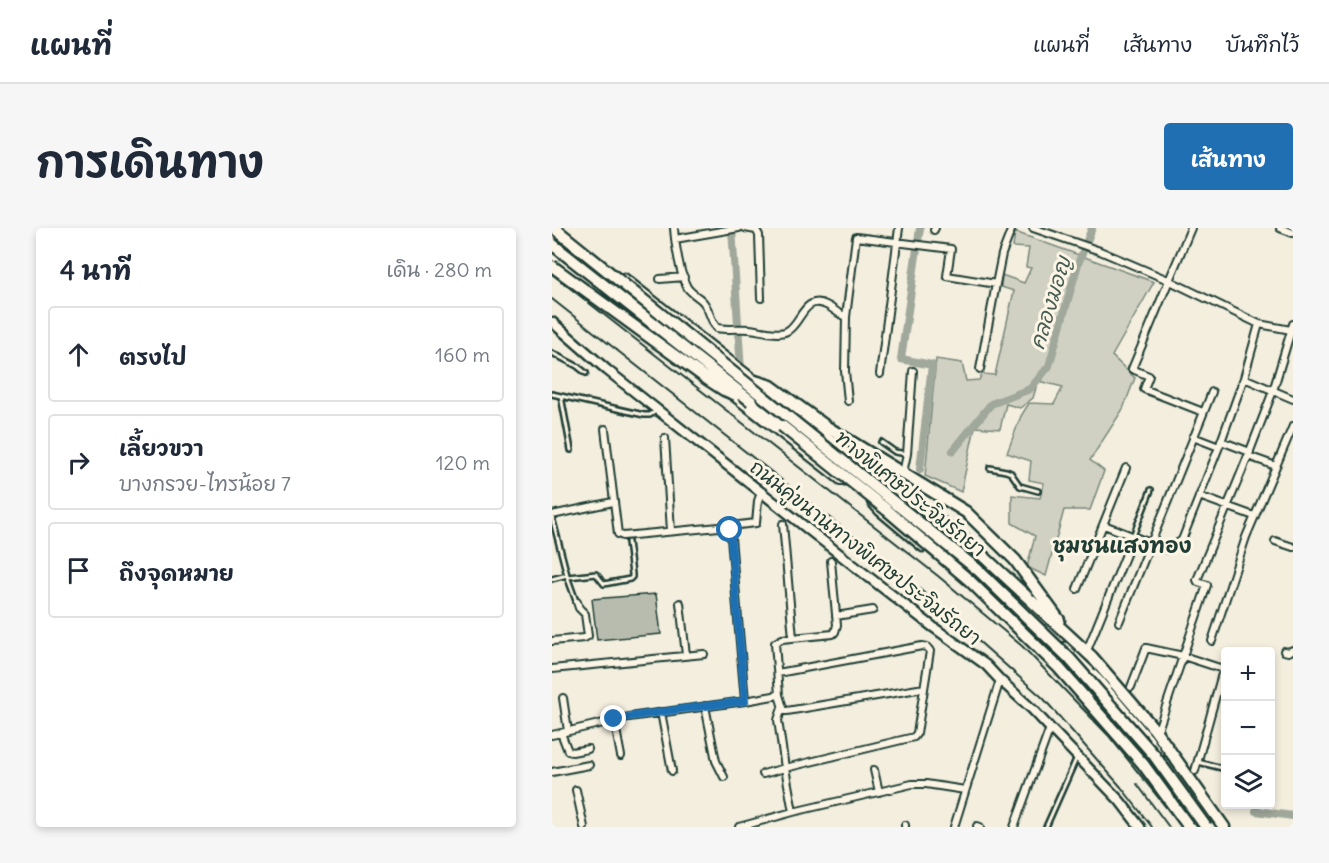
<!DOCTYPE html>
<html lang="th">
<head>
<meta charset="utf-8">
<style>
	body { margin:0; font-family:Delius,"Playpen Sans Thai",sans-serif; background:#f6f6f7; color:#1f2937 }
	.controls { position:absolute; right:18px; bottom:18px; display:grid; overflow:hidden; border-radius:6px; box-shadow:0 3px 9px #0003 }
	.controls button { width:54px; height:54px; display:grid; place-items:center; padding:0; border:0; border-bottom:2px solid #e0e1e3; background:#fff; color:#1f2937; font:30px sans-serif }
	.stop { position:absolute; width:18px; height:18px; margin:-14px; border:4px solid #1f6fb2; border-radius:50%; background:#fff }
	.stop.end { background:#1f6fb2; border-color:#fff; box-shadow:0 2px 6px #0008 }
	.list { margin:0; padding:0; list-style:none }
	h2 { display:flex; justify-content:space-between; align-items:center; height:78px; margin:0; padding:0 24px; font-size:26px }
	h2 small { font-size:20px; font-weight:400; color:#747a83 }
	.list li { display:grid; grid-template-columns:39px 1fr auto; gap:18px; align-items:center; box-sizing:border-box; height:96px; margin:0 12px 12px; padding:0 12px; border:2px solid #e0e1e3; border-radius:6px }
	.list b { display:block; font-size:22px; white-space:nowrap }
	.list p { margin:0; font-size:20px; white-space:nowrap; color:#747a83 }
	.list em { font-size:20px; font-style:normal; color:#747a83 }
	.icon { flex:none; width:33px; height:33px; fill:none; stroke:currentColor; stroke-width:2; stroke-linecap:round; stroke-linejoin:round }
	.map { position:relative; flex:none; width:741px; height:599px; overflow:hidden; border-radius:6px }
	header { display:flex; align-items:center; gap:36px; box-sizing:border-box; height:84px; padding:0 30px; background:#fff; border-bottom:2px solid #e0e1e3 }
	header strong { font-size:28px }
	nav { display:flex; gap:33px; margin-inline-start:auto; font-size:21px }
	.intro { display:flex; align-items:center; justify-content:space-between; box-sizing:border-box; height:144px; padding:0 36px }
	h1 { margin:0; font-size:42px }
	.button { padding:15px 27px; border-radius:6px; background:#1f6fb2; color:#fff; font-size:21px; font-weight:700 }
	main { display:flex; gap:36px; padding:0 36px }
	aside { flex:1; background:#fff; border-radius:6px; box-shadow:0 3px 9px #0003 }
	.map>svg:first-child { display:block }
	.green { fill:#d0d1c2; stroke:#78877b; stroke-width:1.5 }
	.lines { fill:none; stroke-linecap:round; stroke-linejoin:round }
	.canal { stroke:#a0a89b; stroke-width:8 }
	.building { fill:#b8bcae; stroke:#1f3d34; stroke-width:1.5 }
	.lane-casing { stroke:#1f3d34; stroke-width:8 }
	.street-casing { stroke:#1f3d34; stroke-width:10 }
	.secondary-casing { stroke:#1f3d34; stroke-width:13 }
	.highway-casing { stroke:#1f3d34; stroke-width:15 }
	.lane { stroke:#fcf5e5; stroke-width:3 }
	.street { stroke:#fcf5e5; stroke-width:6 }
	.secondary { stroke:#fcf5e5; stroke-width:8 }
	.highway { stroke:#fcf5e5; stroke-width:10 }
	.rail { stroke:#1f3d34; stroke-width:2 }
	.highway-bridge-casing { stroke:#1f3d34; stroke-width:15; stroke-linecap:butt }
	.highway-bridge { stroke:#fcf5e5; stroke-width:10 }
	.route { stroke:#1f6fb2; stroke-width:8 }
	.labels { text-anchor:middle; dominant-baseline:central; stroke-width:6; stroke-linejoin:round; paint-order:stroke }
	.street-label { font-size:20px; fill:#1f3d34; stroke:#fcf5e5 }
	.water-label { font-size:21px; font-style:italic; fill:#465d53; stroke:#fcf5e5 }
	.neighbourhood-label { font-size:21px; font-weight:bold; fill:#1f3d34; stroke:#fcf5e5 }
</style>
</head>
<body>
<header>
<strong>แผนที่</strong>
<nav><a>แผนที่</a><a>เส้นทาง</a><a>บันทึกไว้</a></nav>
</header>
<div class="intro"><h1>การเดินทาง</h1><a class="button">เส้นทาง</a></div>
<main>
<aside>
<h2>4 นาที<small>เดิน · 280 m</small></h2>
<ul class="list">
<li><svg class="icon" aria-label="ahead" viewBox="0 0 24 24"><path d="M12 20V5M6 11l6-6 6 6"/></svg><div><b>ตรงไป</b></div><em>160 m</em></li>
<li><svg class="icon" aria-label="right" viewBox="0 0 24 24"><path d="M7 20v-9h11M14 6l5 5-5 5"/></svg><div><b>เลี้ยวขวา</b><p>บางกรวย-ไทรน้อย 7</p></div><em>120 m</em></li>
<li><svg class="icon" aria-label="arrive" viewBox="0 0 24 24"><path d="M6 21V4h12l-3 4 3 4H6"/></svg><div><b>ถึงจุดหมาย</b></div></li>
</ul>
</aside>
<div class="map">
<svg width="741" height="599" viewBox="0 0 741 599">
	<rect width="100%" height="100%" fill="#f3eede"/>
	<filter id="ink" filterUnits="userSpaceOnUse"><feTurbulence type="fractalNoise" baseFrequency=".0167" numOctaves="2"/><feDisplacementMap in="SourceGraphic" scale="12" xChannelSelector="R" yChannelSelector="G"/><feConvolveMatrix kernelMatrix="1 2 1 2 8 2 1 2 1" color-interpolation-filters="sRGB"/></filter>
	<g filter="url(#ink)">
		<path class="green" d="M463,4L602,54L560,128L583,150L571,181L538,232L552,243L538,282H512L494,348L475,339L483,308L460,295V267L488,270L492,255L477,252L479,233L455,225L469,188L477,175L502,176L511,159L486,153L481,170L468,180L454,176L448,201L423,199L409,264L373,248L384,131L410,135L414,153L427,152L430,146L443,147L462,63L449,59L450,47L472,55L479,40L474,39L477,20L461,19Z"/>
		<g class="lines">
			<path class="canal" d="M180,0L189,144
				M368,0L349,131L380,137L368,241
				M401,223L439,176L478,161L497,138L526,36L540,0
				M704,583L741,588"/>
		</g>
		<path class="building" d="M104,366L109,406L45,412L40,371Z"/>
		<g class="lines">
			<g class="lane-casing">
				<path id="lane" d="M0,125L25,138L34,145
					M0,166L92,187H98L104,183
					M9,168L19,222
					M329,214L343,224L355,226
					M438,240L454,243L459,245L468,258L486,263
					M0,289L15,347L0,351
					M581,308L599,262
					M15,348L24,373
					M16,349L44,346L52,356L78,351L80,349V346L76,314
					M646,534L674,541
					M494,599L525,529"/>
			</g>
			<g class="street-casing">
				<path id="street" d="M122,0C123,15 128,47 135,59C139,66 148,69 152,75C158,83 158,92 165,100C176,102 187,100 198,101C207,102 227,108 235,103C249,96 252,66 274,77C281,80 286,86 294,89
					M193,0L204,2L207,7L209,70
					M481,0L548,23L616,52L707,96L739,102
					M639,0L580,141L597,148L592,161L651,184
					M728,0L741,5
					M382,2L383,0
					M123,11L187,0
					M108,51L132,49
					M428,141L444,56
					M328,146L347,0
					M692,150L741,171
					M296,173L293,143L294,89L304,9L399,21L395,48L444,56L450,26L460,0
					M53,201L66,306L71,308L178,298L193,473
					M641,209L667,219
					M113,210L119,303
					M669,213L698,224
					M696,228L724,238
					M351,245L355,226L361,143
					M647,268L702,288
					M0,287L61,274
					M231,296L241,410
					M552,297L616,322L630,312L667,219L692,150L707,96
					M178,298L204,295L206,273L209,264
					M723,313L741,319
					M279,333L285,397L283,404L281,406L230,411L223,415L227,467L232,483H235L372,460
					M525,361L574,240
					M128,375L134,427
					M284,388L321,382
					M567,394L660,164
					M0,413L32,410L36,408L33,386L27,380L25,374
					M660,413L694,309L741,198
					M536,420L581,309
					M732,423L736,424L741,422
					M0,441L152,426
					M226,445L370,418L375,419L378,423L366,499L365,505L362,509L233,540L226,492L230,480
					M579,459L594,420L631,428L674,442
					M11,470L16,503
					M153,478L164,533L172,549
					M109,484L120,543
					M62,491L69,528
					M607,499L655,357L646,354L645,352L696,228L721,163L741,96
					M9,505L16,523L20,524L36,521
					M0,507L77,489L193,473L227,467
					M322,542L327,564
					M643,543L671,442
					M0,544L37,537
					M211,546L233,540L241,584
					M24,562L32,599
					M353,597V599
					M425,598L428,599
					M187,599L241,584L360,556H374L413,562
					M402,599L448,452
					M462,599L498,500"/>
			</g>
			<g class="secondary-casing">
				<path id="secondary" d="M0,26L131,127
					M72,50L303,231V237
					M0,94L55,142L300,336L381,399L434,437L448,452L480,481L498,500L568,573L588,599
					M178,165L289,252H297L299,249
					M320,274L328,283L371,319
					M513,419L546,451L596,510L607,527"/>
			</g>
			<g class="highway-casing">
				<path id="highway" d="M203,153L219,158L275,199L414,284L463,332L507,392
					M199,173L230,198
					M303,231L417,315L540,429L603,502L672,599"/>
			</g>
			<use href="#lane" class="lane"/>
			<use href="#street" class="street"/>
			<use href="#secondary" class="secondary"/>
			<use href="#highway" class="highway"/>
			<path class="rail" d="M0,46L386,348L470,418L557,508L630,599
				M0,71L364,358L491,470L569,559L600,599
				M585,556L617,599"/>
			<g class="highway-bridge-casing">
				<path id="highway-bridge" d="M2,0L426,342L517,430L602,527L654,599
					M0,16L199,173
					M0,38L155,151L172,162L184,167
					M230,198L335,282L417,352L507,440L591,536L637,599"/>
			</g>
			<use href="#highway-bridge" class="highway-bridge"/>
		</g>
	</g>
	<g class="lines" filter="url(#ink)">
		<path class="route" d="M62,491L130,481L193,473L178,302"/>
	</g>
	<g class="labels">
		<g class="street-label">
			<text transform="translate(359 265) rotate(39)">ทางพิเศษประจิมรัถยา</text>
			<text transform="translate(314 324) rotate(38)">ถนนคู่ขนานทางพิเศษประจิมรัถยา</text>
		</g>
		<g class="water-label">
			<text transform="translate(498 75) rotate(-73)">คลองมอญ</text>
		</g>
		<g class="neighbourhood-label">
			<text x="570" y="317">ชุมชนแสงทอง</text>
		</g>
	</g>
</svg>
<div class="controls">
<button>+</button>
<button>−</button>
<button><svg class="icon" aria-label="layers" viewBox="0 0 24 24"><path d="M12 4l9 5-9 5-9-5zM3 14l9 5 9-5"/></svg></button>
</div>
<div class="stop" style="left:178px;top:302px"></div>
<div class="stop end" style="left:62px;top:491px"></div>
</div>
</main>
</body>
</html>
